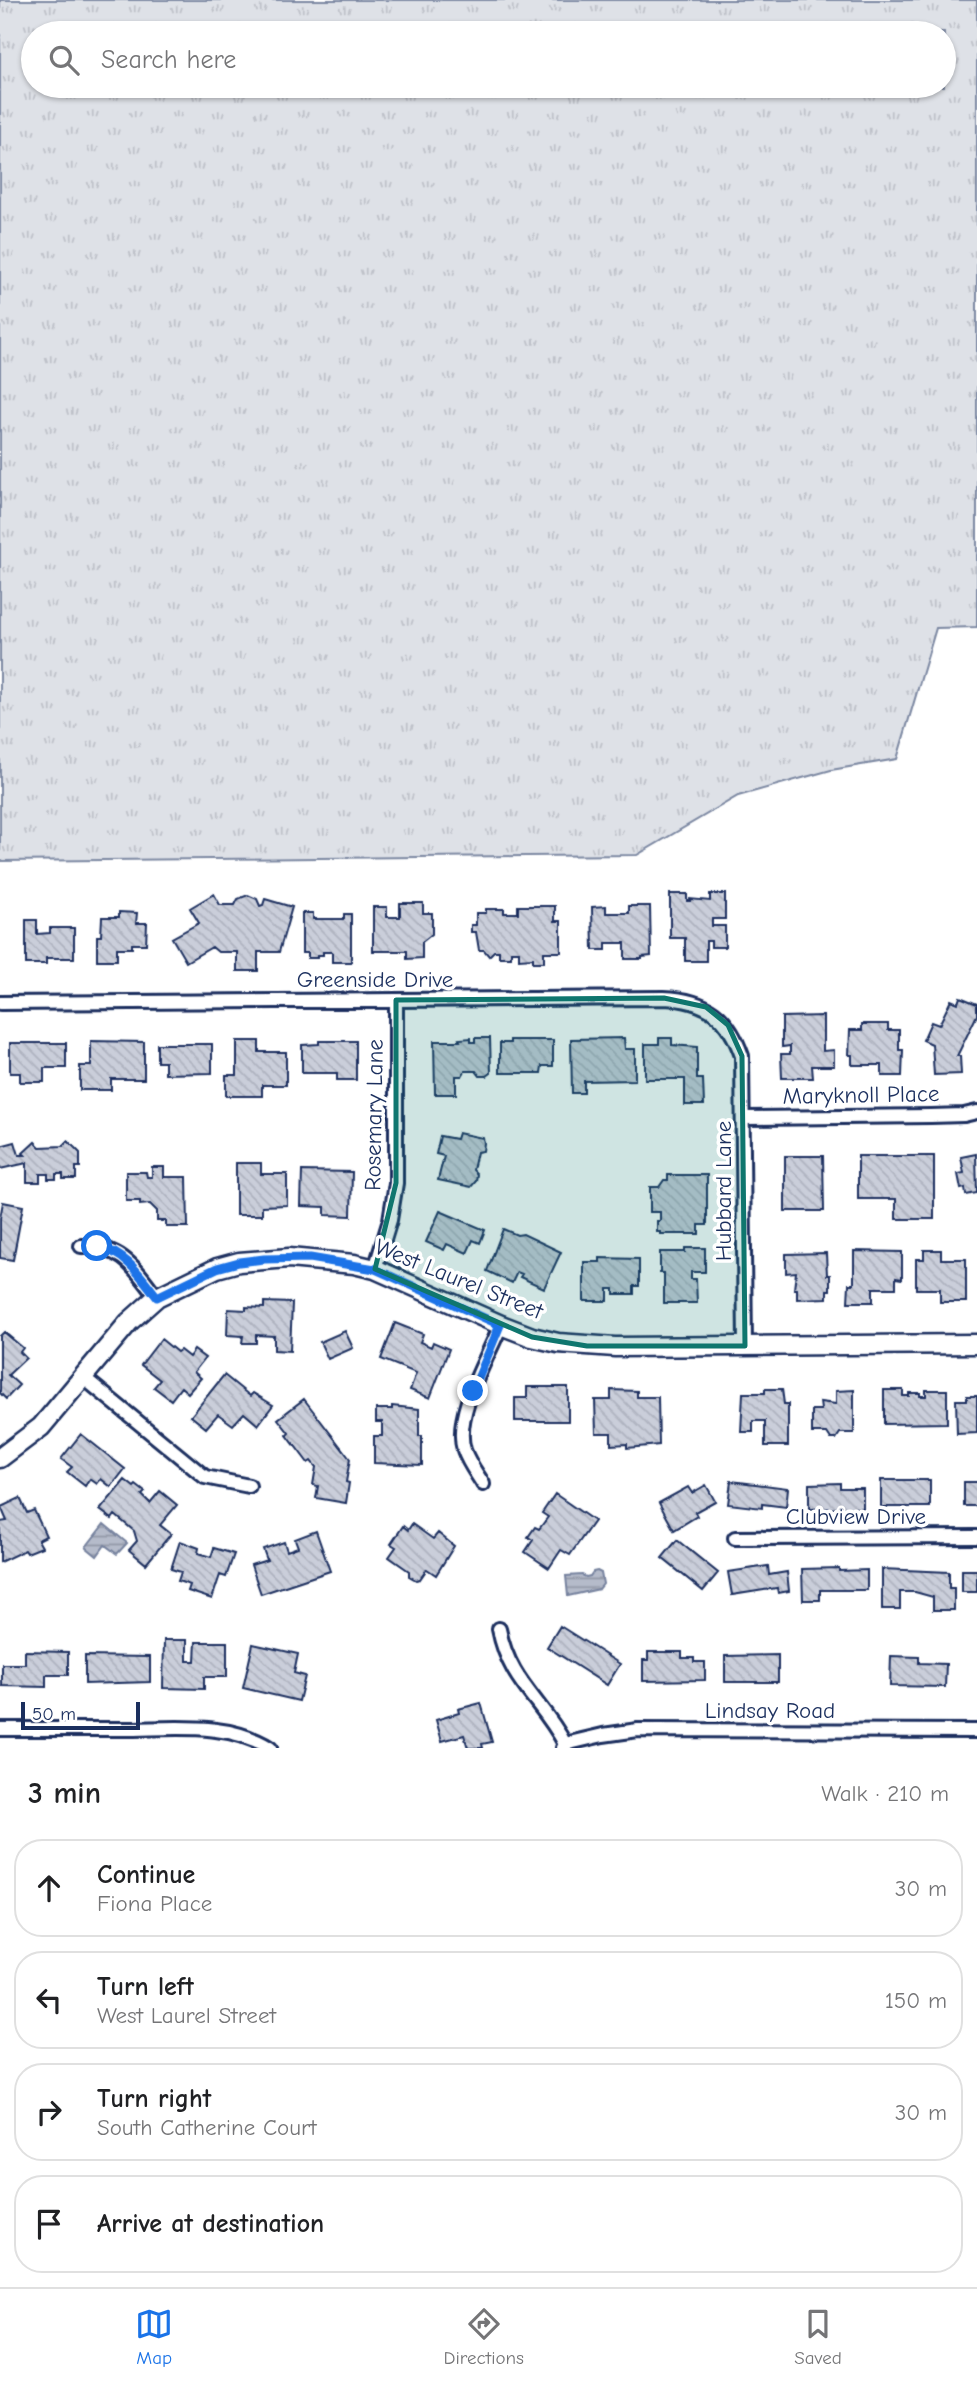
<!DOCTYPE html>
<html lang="en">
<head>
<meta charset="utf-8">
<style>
	body { margin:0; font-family:"Comic Neue",sans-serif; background:#f6f6f6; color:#202124 }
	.scale { position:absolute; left:21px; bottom:18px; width:119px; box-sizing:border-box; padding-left:7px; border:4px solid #1b2f5e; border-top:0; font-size:19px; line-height:24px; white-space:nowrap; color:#1b2f5e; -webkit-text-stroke:5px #fff; paint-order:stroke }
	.stop { position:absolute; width:21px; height:21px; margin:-16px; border:5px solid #1a73e8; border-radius:50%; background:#fff }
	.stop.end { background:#1a73e8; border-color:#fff; box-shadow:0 2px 7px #0008 }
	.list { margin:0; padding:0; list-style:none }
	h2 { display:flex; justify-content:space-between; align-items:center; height:91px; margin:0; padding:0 28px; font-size:30px }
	h2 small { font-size:23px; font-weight:400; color:#757577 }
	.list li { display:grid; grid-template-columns:46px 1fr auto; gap:21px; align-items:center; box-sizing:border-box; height:98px; margin:0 14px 14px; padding:0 14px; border:2px solid #e0e0e0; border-radius:28px }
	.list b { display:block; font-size:26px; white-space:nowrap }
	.list p { margin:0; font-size:23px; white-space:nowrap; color:#757577 }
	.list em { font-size:23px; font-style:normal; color:#757577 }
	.icon { flex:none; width:38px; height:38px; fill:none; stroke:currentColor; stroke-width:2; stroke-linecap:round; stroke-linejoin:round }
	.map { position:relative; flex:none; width:977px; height:1748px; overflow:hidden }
	.search { position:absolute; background:#fff; box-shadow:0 2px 5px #0004; left:21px; right:21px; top:21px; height:77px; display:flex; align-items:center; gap:18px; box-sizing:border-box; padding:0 24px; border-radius:38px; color:#757577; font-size:26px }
	.sheet { height:539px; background:#fff }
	nav { display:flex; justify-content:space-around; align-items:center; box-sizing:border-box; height:98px; border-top:2px solid #e0e0e0; background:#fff; font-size:19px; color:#757577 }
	nav a { display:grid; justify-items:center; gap:4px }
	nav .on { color:#1a73e8 }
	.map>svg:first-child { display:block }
	.grass { fill:url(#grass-tufts); stroke:#7c88a2; stroke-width:2; fill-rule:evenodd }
	.water { fill:url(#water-rules); stroke:#77839f; stroke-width:2 }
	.building { fill:url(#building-back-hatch); stroke:#1b2f5e; stroke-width:2 }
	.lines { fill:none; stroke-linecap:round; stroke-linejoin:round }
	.street-casing { stroke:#1b2f5e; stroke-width:18 }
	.secondary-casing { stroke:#1b2f5e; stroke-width:23 }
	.street { stroke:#fff; stroke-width:12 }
	.secondary { stroke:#fff; stroke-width:18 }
	.route { stroke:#1a73e8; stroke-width:9 }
	.marked { fill:#0f766e; fill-opacity:0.2; stroke:#0f766e; stroke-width:5; stroke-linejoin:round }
	.labels { text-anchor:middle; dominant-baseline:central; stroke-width:7; stroke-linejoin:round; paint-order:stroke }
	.street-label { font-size:23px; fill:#1b2f5e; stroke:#fff }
</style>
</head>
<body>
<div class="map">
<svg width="977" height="1748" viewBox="0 0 977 1748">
	<defs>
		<pattern id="grass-tufts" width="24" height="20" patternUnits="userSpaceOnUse" patternTransform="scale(1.75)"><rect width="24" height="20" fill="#dee1e7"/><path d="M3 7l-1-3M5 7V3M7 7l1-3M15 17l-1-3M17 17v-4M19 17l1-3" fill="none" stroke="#bec1c9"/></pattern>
		<pattern id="water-rules" width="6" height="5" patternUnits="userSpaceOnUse" patternTransform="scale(1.75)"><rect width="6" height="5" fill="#b5bbca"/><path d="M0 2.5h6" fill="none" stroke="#9298a7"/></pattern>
		<pattern id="building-back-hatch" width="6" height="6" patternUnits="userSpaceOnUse" patternTransform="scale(1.75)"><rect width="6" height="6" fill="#caceda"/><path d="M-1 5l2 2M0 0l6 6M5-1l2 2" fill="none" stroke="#adb1be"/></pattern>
	</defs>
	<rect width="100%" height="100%" fill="#fff"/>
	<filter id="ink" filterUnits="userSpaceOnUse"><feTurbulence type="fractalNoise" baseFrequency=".0143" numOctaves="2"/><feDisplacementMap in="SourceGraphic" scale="14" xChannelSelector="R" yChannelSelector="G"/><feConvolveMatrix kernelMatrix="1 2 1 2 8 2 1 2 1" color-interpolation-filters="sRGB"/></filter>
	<g filter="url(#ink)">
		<path class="grass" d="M0,0H977V627L936,628L897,759L831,770L738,796L637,855L0,861ZM33,33H944V86H33Z"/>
		<path class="water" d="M104,1524L127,1543L117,1554L105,1545L97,1556L86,1547Z
			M597,1571L601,1573L603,1584L599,1589L568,1596L566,1576L582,1575L586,1577L590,1576L593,1572Z"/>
		<path class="building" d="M214,894L220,905H235L238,899L248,895L257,899L260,906L263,905L265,899L292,907L279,952H258V971H237V952H218L212,947L186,962L172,938L199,923L190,908Z
			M670,894H687V901H690V899L710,901V894H725V919H712V926H725V947H711V941H706V961H685V938H670Z
			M400,903H423V913H432V934L422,942V958L407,959V951H373V907H387V917H400Z
			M518,906H555V921H561V952H544V962H533V958L519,959V951H511V957H499V951H494L489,956L484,950H479L476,932H471V925H476V913H486V909H504V913H518Z
			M606,906V913H629V906H650L651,956L642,957V959H625V943H606V950H593L592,907Z
			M119,912L137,913L136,923H147L146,944H132V948H117V960H97V936H101L102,917H119Z
			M302,913H313V919H344V914H351V962H332V952H323V955H317V958H308V953H302Z
			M26,920H37V934L50,933V928H74V958H46V964H26Z
			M960,997L977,1004V1015L957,1056H960L961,1074L934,1075L932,1044L923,1040L931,1022L939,1025L951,1000L958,1003Z
			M823,1016V1051L834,1050V1066H812L813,1078H782L781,1054H790V1046L782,1047V1017Z
			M862,1024H888V1030H899V1050H903L902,1076H882V1065H852V1055H849L850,1030H862Z
			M471,1038V1042H475V1038H490L491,1073L487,1076H480L476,1071H465L462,1076H456V1094H435L434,1041H460L459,1039Z
			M624,1038L625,1049H635V1080L584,1081V1093H572L571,1039Z
			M659,1038H672V1045L697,1047V1079H703L704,1105H685V1079H645V1044H659Z
			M510,1040H553V1066H542L541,1073H500V1043H510Z
			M91,1041L144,1042V1079H111V1090H80V1066H91Z
			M237,1041H259V1052H286V1085H262V1096H226V1075H237Z
			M319,1041H356V1080H337V1073H302V1045L319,1044Z
			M10,1043H66V1068H44V1082H20V1073H10Z
			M157,1044H212V1073L165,1074V1062H157Z
			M458,1133L483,1138L484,1143L483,1151L477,1152L473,1170L477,1174L476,1181L471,1187L438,1180L444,1156L436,1154L440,1136L456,1139Z
			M68,1141L80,1153V1167H76V1179H63V1174H56V1179H48V1174H40V1182H27V1163L0,1169V1146L15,1142L19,1155H25L23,1153L35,1142L40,1147L63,1146Z
			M976,1154L977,1193L966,1195L965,1188L961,1189L958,1174L964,1173L961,1157Z
			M785,1156H823L824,1211H785Z
			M858,1156H934V1219H896V1199H858Z
			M236,1163H261V1174H287V1205L262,1206V1215H236Z
			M152,1167H164V1177H187L188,1227H166V1221H157V1211L150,1204L140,1205V1201H126V1172H146L147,1177H152Z
			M302,1171L352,1172L351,1216L325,1215V1207L301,1206Z
			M668,1175H707V1225H699V1234H660V1232H657V1221H660V1212H650V1187H659L664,1180H668Z
			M3,1202L23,1206L13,1260L0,1258V1218Z
			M440,1211L485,1230L480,1243L473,1240L467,1253L447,1244L444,1250L426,1242Z
			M503,1229L517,1235L523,1234L561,1252L544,1288L520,1277L522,1274L517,1272L512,1283L487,1271Z
			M685,1248H705V1272H691V1279H696L697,1303H664V1273H660V1252H685Z
			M924,1250H941V1259H966V1302H940V1289H916V1259H924Z
			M854,1251L902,1252V1279L896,1278V1288H873V1302H848L849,1284H854Z
			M826,1253L827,1275H830V1290H827V1298L797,1299V1289H794L796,1272L786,1273V1254Z
			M600,1258L639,1259V1286H634V1294H614V1289H608V1301H584V1262H600Z
			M264,1302L292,1303L290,1351L274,1350V1336L256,1335V1343H242L243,1336L227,1335L228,1309L246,1310V1307L264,1308Z
			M395,1323L423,1334L420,1342L431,1347L433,1342L449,1349L430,1398L410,1390L416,1373L381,1359Z
			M345,1331L353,1348L328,1359L320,1342Z
			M4,1332L23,1348L20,1352L26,1358L8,1375L19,1385L6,1399L0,1393V1336Z
			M161,1339L177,1352L180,1350L189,1357L194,1350L205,1358L194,1372L201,1378L188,1393L181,1387L171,1400L154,1387L160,1380L141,1365Z
			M224,1375L250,1396L253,1393L273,1405L258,1425L244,1413L233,1425L218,1414L206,1428L191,1416Z
			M527,1387H568V1421H515V1398H527Z
			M765,1389H782L784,1404H788V1446H765V1421H753V1432H741L743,1393H765Z
			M611,1390L637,1391V1397H658L659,1445L627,1448V1444L611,1445V1433H596L595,1400H611Z
			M854,1390V1433H840L836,1439H831L827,1433H812V1410H821L820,1402L836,1404V1391Z
			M884,1390H903V1396H909V1393H920V1396H926V1390H947V1423L884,1424Z
			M967,1396H977V1433L957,1434L956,1400H967Z
			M304,1399L350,1459L346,1482L349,1483L346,1503L316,1498L318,1486L313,1485L316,1467L311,1461L308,1463L287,1435L289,1433L278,1419Z
			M392,1406L419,1409V1436H422V1465L374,1463V1436H382V1422H376V1409H392Z
			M81,1434L125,1469L111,1487L101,1479L97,1484L90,1479L85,1486L67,1472L72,1467L61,1459Z
			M125,1480L134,1487L136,1485L145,1492L142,1495L150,1503L160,1491L177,1505L160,1525L171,1534L146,1564L129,1550L137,1541L134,1531L115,1515L112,1519L100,1510Z
			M881,1480H930V1507H881Z
			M731,1481L788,1488L786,1507L762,1504V1508L728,1504Z
			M964,1482H977V1506H964Z
			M840,1483V1488H863V1508L809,1509V1484Z
			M706,1485L715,1501L695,1512L697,1516L674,1530L659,1503L688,1487L692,1493Z
			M555,1494L594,1521L570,1555L561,1550L549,1568L525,1552L533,1540L528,1537L535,1527L539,1529L548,1517L542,1513Z
			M20,1498L27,1513L34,1510L46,1536L38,1540L42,1547L27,1553L25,1550L0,1562V1522L7,1521L1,1507Z
			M412,1524L433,1539L438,1533L454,1546L436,1575L427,1569L420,1579L416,1580L409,1576V1571L389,1557L396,1547L391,1544L403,1526L408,1530Z
			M316,1531L330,1571L261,1594L251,1565L267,1560L263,1549L284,1542L287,1551L298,1547L295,1539Z
			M677,1540L718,1573L703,1591L662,1558Z
			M180,1541L199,1548L198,1553L211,1557L214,1548L234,1554L226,1577L220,1575L212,1599L188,1591L190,1585L178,1581L181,1572L171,1569Z
			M768,1566L769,1575L787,1572L789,1591L778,1593L777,1588L732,1595L728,1572Z
			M839,1568V1571L867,1570V1590H820V1600H803L802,1569Z
			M882,1569L949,1572V1588H954V1610H933V1597L915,1592H900V1609H882Z
			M962,1570H977V1592H962Z
			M560,1626L620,1664L607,1685L547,1647Z
			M164,1640H187V1661H195L196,1642H227V1677H204V1689L163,1688Z
			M253,1644L298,1654L294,1673L305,1676L299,1701L243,1688Z
			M25,1651L68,1652V1675H46V1687L2,1686V1664H25Z
			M648,1652H682V1658H694V1662H705V1680L643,1681V1660H648Z
			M778,1655V1682H725V1656Z
			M85,1656L150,1657V1682L85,1684Z
			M891,1656L919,1657V1663L946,1664L945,1687L890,1686Z
			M481,1703L492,1742L482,1744L483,1748H468L464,1735L442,1741L436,1720L459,1713L458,1709Z"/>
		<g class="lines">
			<g class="street-casing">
				<path id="street" d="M0,1003L664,998C707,1000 728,1016 742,1056L745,1346
					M744,1118L931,1116L964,1115L977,1112
					M81,1246C122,1246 134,1267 157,1297
					M375,1269L390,1220L396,1183V1000
					M83,1377L205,1477L249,1486
					M483,1484C477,1474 468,1462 464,1450C453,1415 487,1359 501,1325
					M735,1538L977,1537
					M499,1629C509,1682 542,1700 565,1744L563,1748
					M0,1729C41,1729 82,1729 123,1729C172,1729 227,1721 270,1748
					M565,1744L603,1735L638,1730L977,1731"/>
			</g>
			<g class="secondary-casing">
				<path id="secondary" d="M0,1458L41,1427L129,1322L157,1297L217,1268L239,1262L289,1258L354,1264L375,1269L501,1325L532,1337L558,1343L615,1347L977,1344"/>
			</g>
			<use href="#street" class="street"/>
			<use href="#secondary" class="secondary"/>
		</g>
	</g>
	<g class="lines" filter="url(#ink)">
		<path class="route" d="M97,1246C126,1253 140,1275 157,1297L217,1268L239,1262L264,1259L310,1258L375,1269L500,1325L473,1391"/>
	</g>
	<path class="marked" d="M664,998L706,1007L728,1025L742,1056L745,1346H587L532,1337L375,1269L396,1183V1000Z"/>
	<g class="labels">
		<g class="street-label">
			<text x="375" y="979">Greenside Drive</text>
			<text transform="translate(861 1095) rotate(-1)">Maryknoll Place</text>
			<text transform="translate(374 1115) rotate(-89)">Rosemary Lane</text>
			<text transform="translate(723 1191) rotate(-90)">Hubbard Lane</text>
			<text transform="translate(459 1279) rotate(22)">West Laurel Street</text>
			<text x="856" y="1516">Clubview Drive</text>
			<text x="770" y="1710">Lindsay Road</text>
		</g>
	</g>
</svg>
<div class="scale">50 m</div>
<div class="stop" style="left:97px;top:1246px"></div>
<div class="stop end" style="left:473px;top:1391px"></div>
<div class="search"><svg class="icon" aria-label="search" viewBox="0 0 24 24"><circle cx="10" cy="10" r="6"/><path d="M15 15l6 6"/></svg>Search here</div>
</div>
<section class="sheet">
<h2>3 min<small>Walk · 210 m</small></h2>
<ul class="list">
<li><svg class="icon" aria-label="ahead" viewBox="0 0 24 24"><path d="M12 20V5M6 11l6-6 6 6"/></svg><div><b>Continue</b><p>Fiona Place</p></div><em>30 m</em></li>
<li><svg class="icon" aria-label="left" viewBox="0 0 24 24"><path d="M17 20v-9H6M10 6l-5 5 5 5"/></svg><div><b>Turn left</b><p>West Laurel Street</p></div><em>150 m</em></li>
<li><svg class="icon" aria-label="right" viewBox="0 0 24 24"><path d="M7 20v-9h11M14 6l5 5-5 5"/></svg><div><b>Turn right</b><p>South Catherine Court</p></div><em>30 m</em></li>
<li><svg class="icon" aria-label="arrive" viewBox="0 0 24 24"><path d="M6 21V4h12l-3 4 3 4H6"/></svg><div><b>Arrive at destination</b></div></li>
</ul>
</section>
<nav>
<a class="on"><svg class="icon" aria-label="map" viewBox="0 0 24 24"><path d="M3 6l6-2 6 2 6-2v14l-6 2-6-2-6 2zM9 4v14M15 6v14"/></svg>Map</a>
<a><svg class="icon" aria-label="directions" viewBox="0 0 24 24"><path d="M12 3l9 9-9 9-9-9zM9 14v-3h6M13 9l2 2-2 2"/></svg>Directions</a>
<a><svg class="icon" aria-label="saved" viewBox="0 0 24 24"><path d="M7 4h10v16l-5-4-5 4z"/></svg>Saved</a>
</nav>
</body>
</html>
